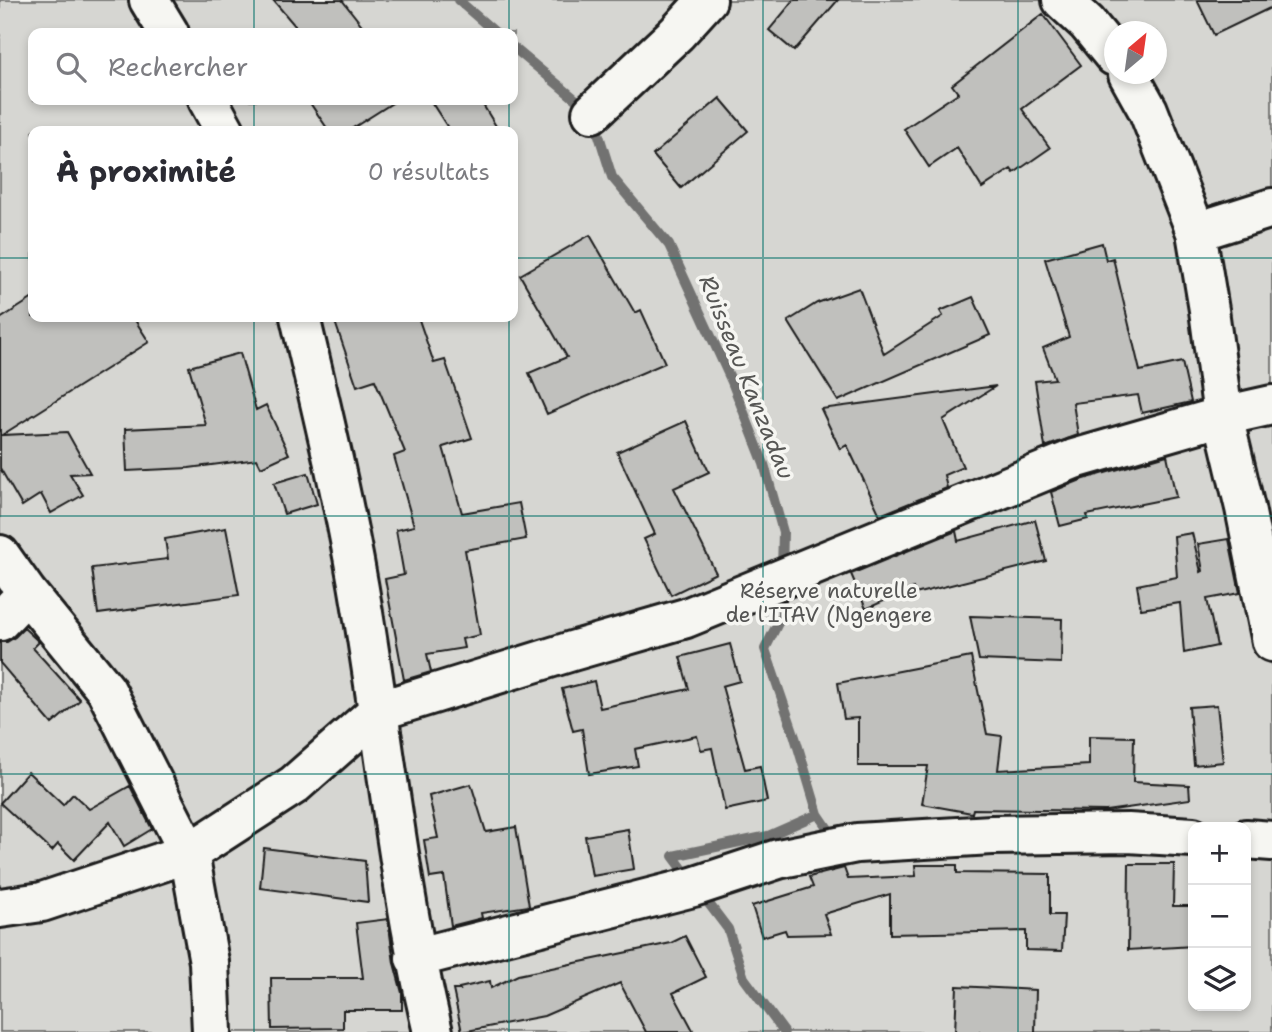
<!DOCTYPE html>
<html lang="fr">
<head>
<meta charset="utf-8">
<style>
	body { margin:0; font-family:"Shantell Sans",sans-serif; background:#f7f7f7; color:#2b2b33 }
	.controls { position:absolute; right:21px; bottom:21px; display:grid; overflow:hidden; border-radius:14px; box-shadow:0 4px 10px #0003 }
	.controls button { width:63px; height:63px; display:grid; place-items:center; padding:0; border:0; border-bottom:2px solid #e1e1e2; background:#fff; color:#2b2b33; font:35px sans-serif }
	.compass { position:absolute; left:1104px; top:21px; width:63px; height:63px; border-radius:50%; background:#fff; box-shadow:0 4px 10px #0003; rotate:29deg }
	.list { margin:0; padding:0; list-style:none }
	h2 { display:flex; justify-content:space-between; align-items:center; height:91px; margin:0; padding:0 28px; font-size:30px }
	h2 small { font-size:23px; font-weight:400; color:#7c7c81 }
	.icon { flex:none; width:38px; height:38px; fill:none; stroke:currentColor; stroke-width:2; stroke-linecap:round; stroke-linejoin:round }
	.map { position:relative; flex:none; width:1272px; height:1032px; overflow:hidden }
	.search { position:absolute; background:#fff; box-shadow:0 4px 10px #0003; left:28px; top:28px; width:490px; height:77px; display:flex; align-items:center; gap:18px; box-sizing:border-box; padding:0 24px; border-radius:14px; color:#7c7c81; font-size:26px }
	.panel { position:absolute; background:#fff; box-shadow:0 4px 10px #0003; left:28px; top:126px; width:490px; height:196px; border-radius:14px }
	.map>svg:first-child { display:block }
	.green { fill:#d6d6d2; stroke:#797977; stroke-width:2; fill-rule:evenodd }
	.lines { fill:none; stroke-linecap:round; stroke-linejoin:round }
	.stream { stroke:#727271; stroke-width:10 }
	.building { fill:#c0c0bd; stroke:#1c1c1c; stroke-width:2 }
	.minor-casing { stroke:#1c1c1c; stroke-width:44 }
	.minor { stroke:#f6f6f2; stroke-width:38 }
	.grid { fill:none; stroke:#0f766e; stroke-width:2; stroke-opacity:0.55 }
	.labels { text-anchor:middle; dominant-baseline:central; stroke-width:7; stroke-linejoin:round; paint-order:stroke }
	.park-label { font-size:21px; fill:#545453; stroke:#f6f6f2 }
	.water-label { font-size:23px; font-style:italic; fill:#565654; stroke:#f6f6f2 }
</style>
</head>
<body>
<div class="map">
<svg width="1272" height="1032" viewBox="0 0 1272 1032">
	<rect width="100%" height="100%" fill="#f6f6f2"/>
	<filter id="ink" filterUnits="userSpaceOnUse"><feTurbulence type="fractalNoise" baseFrequency=".0143" numOctaves="2"/><feDisplacementMap in="SourceGraphic" scale="14" xChannelSelector="R" yChannelSelector="G"/><feConvolveMatrix kernelMatrix="1 2 1 2 8 2 1 2 1" color-interpolation-filters="sRGB"/></filter>
	<g filter="url(#ink)">
		<path class="green" d="M0,0H1272V1032H0ZM1114,32H1156V74H1114ZM33,33H513V100H33ZM33,131H513V317H33ZM1193,827H1246V1006H1193Z"/>
		<g class="lines">
			<path class="stream" d="M458,0L496,33
				M513,47L592,113L612,177L669,245L732,382L764,464L783,532L782,570
				M782,586V615L765,649L795,737L818,814L835,839
				M690,879L673,856L768,836L818,814
				M700,892L728,929L744,978L784,1032"/>
		</g>
		<path class="building" d="M273,0H342L368,33H301Z
			M794,0H838L794,51L769,30Z
			M1197,0H1272V7L1214,35Z
			M1043,14L1081,65L1022,109L1050,148L1014,173L1011,169L982,188L957,148L929,167L904,129L958,93L952,85Z
			M720,98L748,131L681,188L653,155Z
			M308,100H397L348,131H329Z
			M430,100H480L499,131H450Z
			M590,235L635,313L641,310L665,363L547,414L529,373L567,357L520,275Z
			M1102,243L1106,260L1113,258L1140,371L1182,362L1191,402L1142,413L1138,395L1073,403L1078,435L1045,447L1035,381L1055,379L1043,348L1069,337L1045,259Z
			M859,288L884,354L943,316L940,311L973,297L990,335L838,401L788,321L817,303Z
			M33,298V317H133L149,342L2,435L67,432L90,473L70,474L83,495L51,513L41,494L22,506L0,468V319Z
			M351,317H418L434,363L445,360L472,438L443,447L462,513L519,503L526,539L465,550L480,635L462,639L464,648L427,654L431,672L404,680L385,579L404,575L396,530L414,526L394,456L405,452L375,380L357,386L335,322Z
			M240,353L256,410L266,405L289,454L261,467L257,459L189,468L127,471L125,429L206,425L189,367Z
			M996,386L943,420L963,467L944,475L947,488L880,515L847,445L840,449L821,409Z
			M686,421L709,472L674,488L716,573L671,595L644,539L655,534L617,452Z
			M1167,455L1176,497L1087,515L1088,519L1060,526L1051,492L1081,480Z
			M308,473L317,504L284,514L274,483Z
			M1035,520L1046,561L915,594L913,588L866,609L851,574L956,531L958,541Z
			M226,528L239,595L98,614L92,568L168,559L165,539Z
			M1192,533L1201,572L1203,571L1198,544L1229,539L1240,593L1207,599L1217,646L1184,653L1180,603L1141,609L1137,585L1177,577L1174,536Z
			M970,616L1062,619L1061,663L979,660Z
			M24,628L39,642L33,648L80,700L52,724L0,663V642H7L15,637Z
			M730,644L740,681L722,686L745,769L760,766L767,801L725,810L712,748L701,750L697,736L635,749L638,766L589,774L582,729L573,731L562,689L594,681L600,708L689,689L680,657Z
			M971,657L987,734L1002,736L998,770L1089,765V736L1134,737L1133,782L1189,785L1190,799L1106,811L973,809L972,813L922,804L928,766H858V718L844,719L838,683Z
			M1217,705L1223,762L1194,765L1189,707Z
			M28,772L63,805L73,794L89,809L130,786L152,829L124,846L110,822L74,860L58,844L52,851L0,803Z
			M471,784L486,832L516,827L529,906L481,913L482,918L451,926L444,876L430,878L424,840L438,838L429,796Z
			M628,829L634,869L592,876L585,836Z
			M264,848L365,861L368,902L260,888Z
			M1129,864H1174L1173,906H1193V946L1128,950Z
			M915,865H957V873L1050,874V915H1064L1062,951L1026,950V931L890,934V894L824,914L831,934L787,935L785,930L762,937L752,906L813,887L809,877L844,868L848,879L916,876Z
			M388,919L394,963L402,993V1010H343V1028L272,1029L271,978H363L356,923Z
			M685,936L706,977L673,993L694,1032H646L620,983L544,1016L462,1032L453,990H460L459,988L490,981L491,988L518,975L671,943Z
			M957,986L1036,990L1035,1032H955Z"/>
		<g class="lines">
			<g class="minor-casing">
				<path id="minor" d="M149,0L169,33
					M1062,0L1087,23L1114,56
					M1128,74L1148,110L1196,232L1209,310L1223,416L1245,508L1272,642
					M208,100L225,131
					M592,113L677,33L707,0
					M1196,232L1272,208
					M300,317C323,415 347,513 363,613C386,753 400,894 433,1032
					M0,555L27,593L106,690L189,853L209,962L212,1032
					M0,621L27,593
					M1246,839L1272,841
					M0,908L42,902L189,853L294,785L378,711L572,651L686,618L1074,459L1223,416L1272,405
					M415,958L693,887L778,859L857,843L992,835L1128,833L1193,837"/>
			</g>
			<use href="#minor" class="minor"/>
		</g>
	</g>
	<path class="grid" d="M254,0V33M509,0V33M763,0V1032M1018,0V1032M254,100V131M509,100V131M0,258H33M513,258H1272M254,317V1032M509,317V1032M0,516H1272M0,774H1272"/>
	<g class="labels">
		<g class="park-label">
			<text x="829" y="591">Réserve naturelle<tspan x="829" dy="24">de l'ITAV (Ngengere</tspan></text>
		</g>
		<g class="water-label">
			<text transform="translate(747 377) rotate(68)">Ruisseau Kanzadau</text>
		</g>
	</g>
</svg>
<div class="controls">
<button>+</button>
<button>−</button>
<button><svg class="icon" aria-label="layers" viewBox="0 0 24 24"><path d="M12 4l9 5-9 5-9-5zM3 14l9 5 9-5"/></svg></button>
</div>
<svg class="compass" viewBox="-18 -18 36 36"><path d="M0-13l5 13h-10z" fill="#e53935"/><path d="M0 13l5-13h-10z" fill="#7c7c81"/></svg>
<div class="search"><svg class="icon" aria-label="search" viewBox="0 0 24 24"><circle cx="10" cy="10" r="6"/><path d="M15 15l6 6"/></svg>Rechercher</div>
<section class="panel">
<h2>À proximité<small>0 résultats</small></h2>
<ul class="list">
</ul>
</section>
</div>
</body>
</html>
